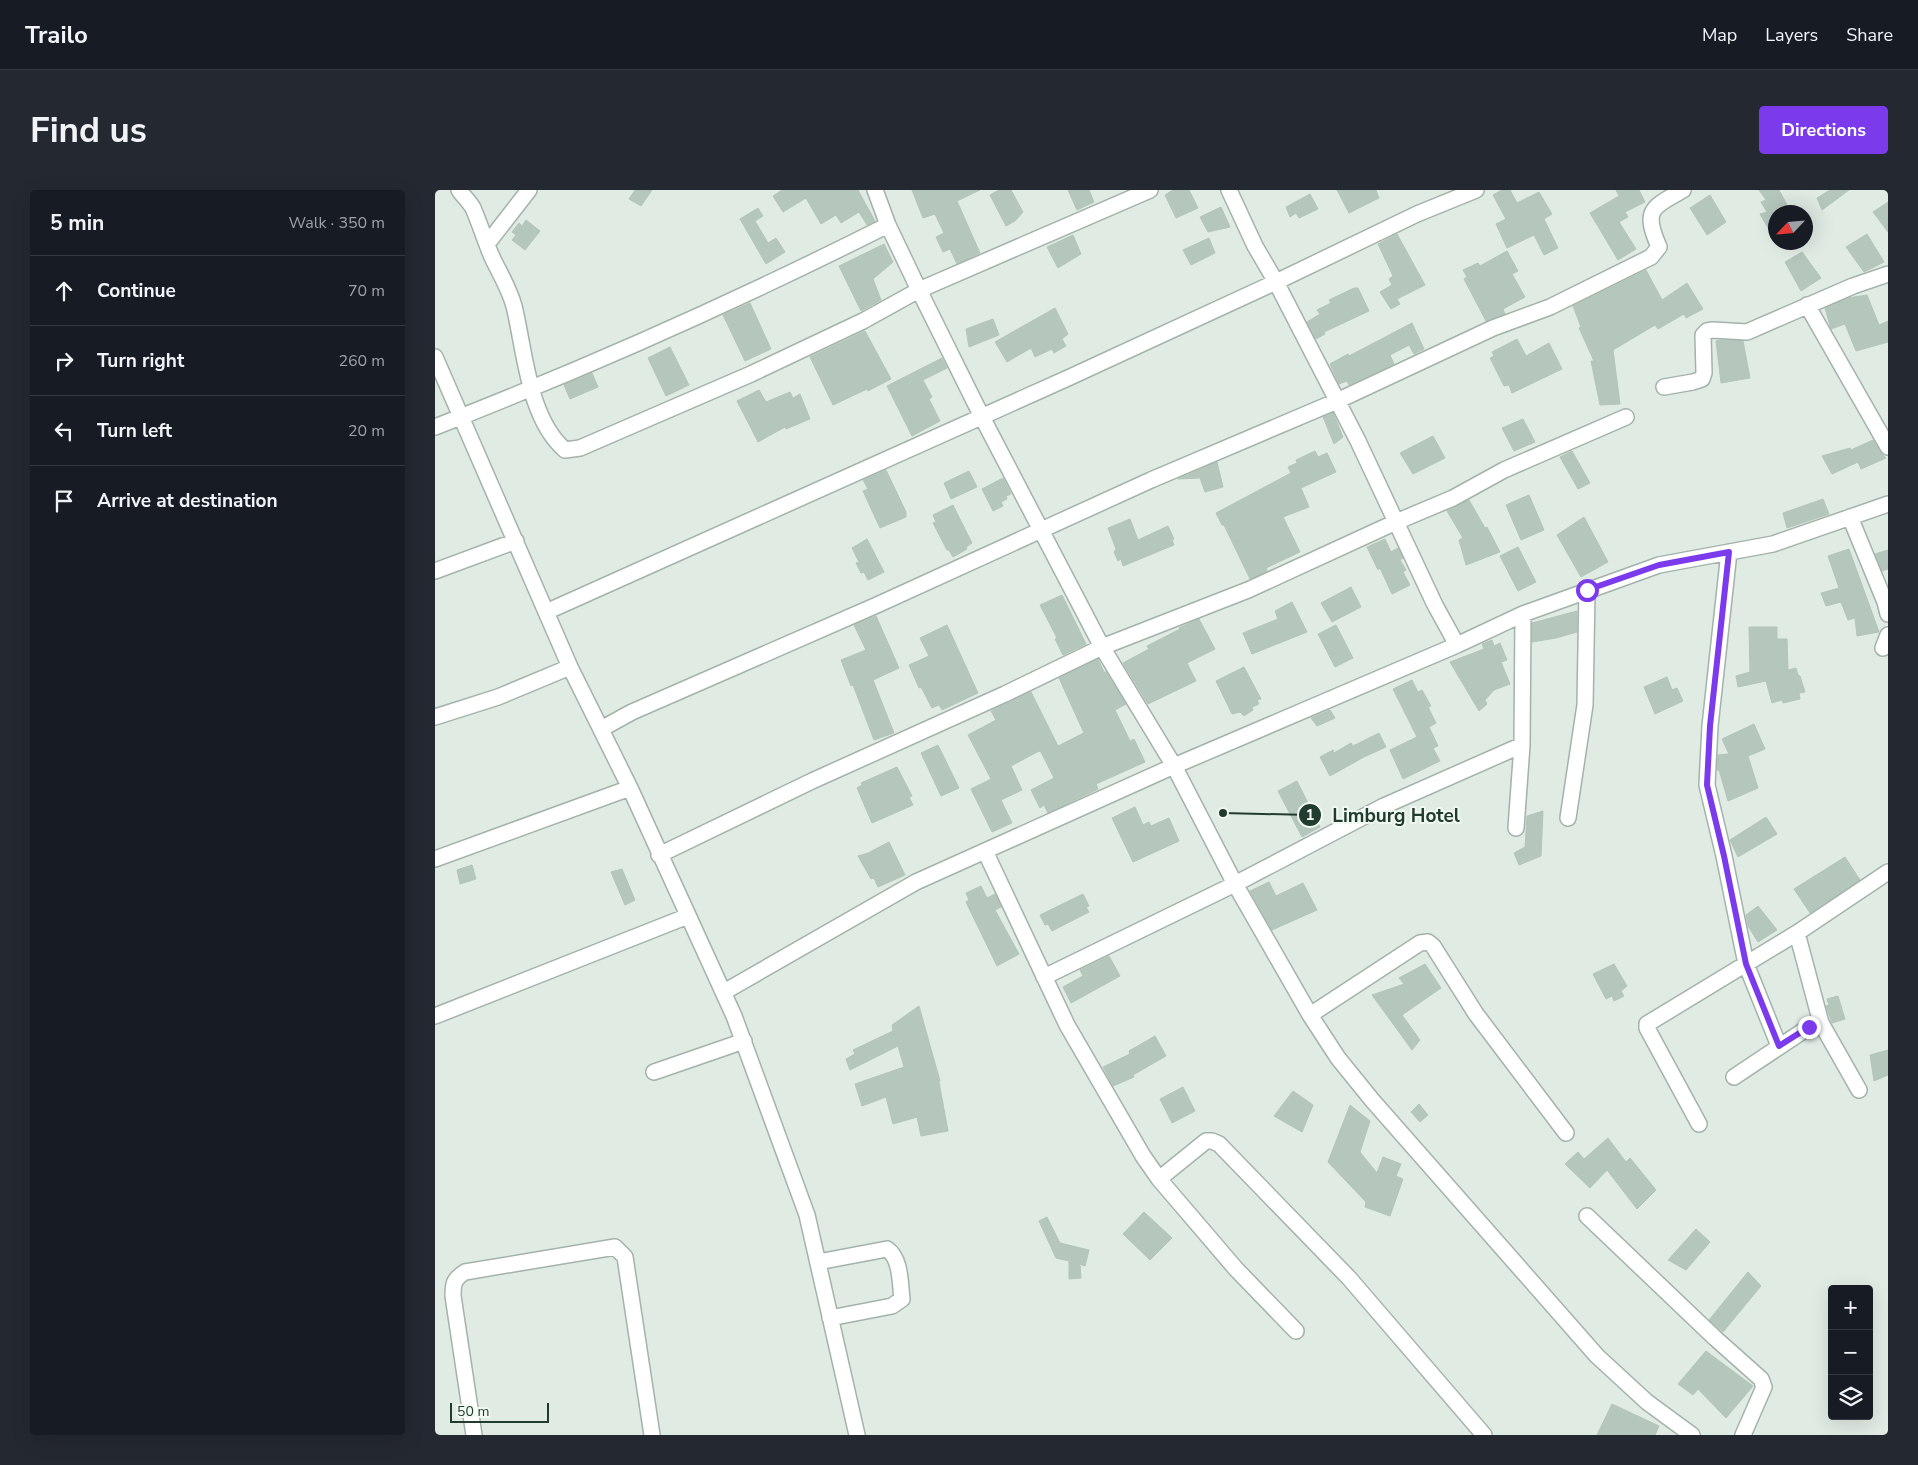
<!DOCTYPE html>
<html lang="en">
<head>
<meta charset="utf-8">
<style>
	body { margin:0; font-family:"Nunito Sans",sans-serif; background:#242831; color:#f1f3f6 }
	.controls { position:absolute; right:15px; bottom:15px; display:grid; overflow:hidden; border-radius:5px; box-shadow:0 5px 20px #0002 }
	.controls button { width:45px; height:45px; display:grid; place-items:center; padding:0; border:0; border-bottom:1px solid #363941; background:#171b24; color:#f1f3f6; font:25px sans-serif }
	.compass { position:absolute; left:1333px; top:15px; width:45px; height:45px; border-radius:50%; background:#171b24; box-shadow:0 5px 20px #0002; rotate:244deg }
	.scale { position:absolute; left:15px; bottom:12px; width:99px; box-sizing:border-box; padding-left:5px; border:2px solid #213b2e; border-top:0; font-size:14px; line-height:18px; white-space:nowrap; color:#213b2e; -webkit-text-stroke:4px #f0f8f2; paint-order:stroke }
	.stop { position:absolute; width:15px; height:15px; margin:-11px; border:4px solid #7c3aed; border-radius:50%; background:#fff }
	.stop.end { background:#7c3aed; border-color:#fff; box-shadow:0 1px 5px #0008 }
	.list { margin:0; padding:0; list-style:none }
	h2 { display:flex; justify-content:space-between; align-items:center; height:65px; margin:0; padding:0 20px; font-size:21px }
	h2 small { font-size:16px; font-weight:400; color:#9ea1a6 }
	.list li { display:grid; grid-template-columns:32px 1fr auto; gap:15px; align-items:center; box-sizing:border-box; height:70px; padding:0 20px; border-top:1px solid #363941 }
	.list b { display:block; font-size:19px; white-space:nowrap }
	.list em { font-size:16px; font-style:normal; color:#9ea1a6 }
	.icon { flex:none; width:28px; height:28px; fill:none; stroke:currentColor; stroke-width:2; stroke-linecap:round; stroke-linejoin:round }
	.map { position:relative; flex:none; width:1453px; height:1245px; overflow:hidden; border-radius:5px }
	header { display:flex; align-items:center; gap:30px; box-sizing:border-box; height:70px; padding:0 25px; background:#171b24; border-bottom:1px solid #363941 }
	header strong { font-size:24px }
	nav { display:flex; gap:28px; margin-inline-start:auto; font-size:18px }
	.intro { display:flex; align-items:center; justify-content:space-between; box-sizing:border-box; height:120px; padding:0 30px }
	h1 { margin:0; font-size:35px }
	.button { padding:12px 22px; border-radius:5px; background:#7c3aed; color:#fff; font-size:18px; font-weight:700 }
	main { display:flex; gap:30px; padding:0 30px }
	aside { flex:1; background:#171b24; border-radius:5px; box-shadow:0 5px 20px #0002 }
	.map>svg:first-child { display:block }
	.building { fill:#b5c6bc; stroke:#b3c5b9 }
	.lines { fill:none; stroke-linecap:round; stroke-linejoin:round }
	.minor-casing { stroke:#a3b3aa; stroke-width:18 }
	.minor { stroke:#fff; stroke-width:15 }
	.route { stroke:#7c3aed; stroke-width:6 }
	.leader { fill:none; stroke:#213b2e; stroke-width:2 }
	.callout-dot { fill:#213b2e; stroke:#f0f8f2; stroke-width:2 }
	.mark-label { font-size:15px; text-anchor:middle; font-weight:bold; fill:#fff }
	.callout-label { font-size:19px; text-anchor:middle; font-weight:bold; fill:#213b2e; stroke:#f0f8f2; stroke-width:4; stroke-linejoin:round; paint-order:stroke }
</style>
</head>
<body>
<header>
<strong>Trailo</strong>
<nav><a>Map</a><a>Layers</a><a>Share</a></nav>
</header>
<div class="intro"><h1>Find us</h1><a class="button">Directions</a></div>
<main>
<aside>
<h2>5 min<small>Walk · 350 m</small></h2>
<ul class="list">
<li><svg class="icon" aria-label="ahead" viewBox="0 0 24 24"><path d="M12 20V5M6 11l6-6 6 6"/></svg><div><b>Continue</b></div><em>70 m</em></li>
<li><svg class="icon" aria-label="right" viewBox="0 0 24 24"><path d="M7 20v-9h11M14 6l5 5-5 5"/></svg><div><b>Turn right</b></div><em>260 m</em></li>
<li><svg class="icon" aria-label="left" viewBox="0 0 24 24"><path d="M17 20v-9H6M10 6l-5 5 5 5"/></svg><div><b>Turn left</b></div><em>20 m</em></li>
<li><svg class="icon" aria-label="arrive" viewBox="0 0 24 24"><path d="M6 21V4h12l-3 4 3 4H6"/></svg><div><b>Arrive at destination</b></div></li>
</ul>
</aside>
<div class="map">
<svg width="1453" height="1245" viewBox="0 0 1453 1245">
	<rect width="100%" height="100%" fill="#e0ebe4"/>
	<path class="building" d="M200,0H217L206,16L194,9Z
		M347,0H423L440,31L432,35L424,22L406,33L401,25L386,34L371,8L348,22L338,6Z
		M477,0H545L522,11L545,63L522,74L515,59L508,62L501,47L509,43L500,24L488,28Z
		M564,0H576L588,22L580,31L571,36L555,5Z
		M633,0H654L659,12L642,20Z
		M738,0H754L763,18L741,28L730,5Z
		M902,0H941L944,8L914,23Z
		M1067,0H1075L1082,13L1104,2L1117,24L1109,29L1123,58L1109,65L1099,45L1072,58L1061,34L1071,29L1058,5Z
		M1181,0H1204L1210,12L1190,22L1193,27L1184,32L1201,59L1183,70L1155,23L1184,6Z
		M1324,0H1344L1356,22H1340V50L1325,24L1332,22L1326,12L1331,10Z
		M1395,0H1414L1387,20L1382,8Z
		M875,4L883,19L864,28L861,23L855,27L851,17Z
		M1275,5L1291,32L1272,45L1255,18Z
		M1453,12V42L1438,22Z
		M786,17L795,37L773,42L765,27Z
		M323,18L328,26L320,31L333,53L341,48L350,62L331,74L305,29Z
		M91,30L105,41L90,60L77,50L81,45L77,42L84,33L87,36Z
		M962,44L990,95L962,109L965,114L956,119L945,102L957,95L954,89L958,86L943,54Z
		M1432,44L1449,72L1429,82L1411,57Z
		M638,45L646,64L623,78L612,57Z
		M774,48L780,63L756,75L748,60Z
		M449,54L458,72L438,89L446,110L426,121L404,76Z
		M1072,61L1083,81L1077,84L1090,107L1068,119L1070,124L1051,131L1029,89L1032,87L1028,80L1043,73L1045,76Z
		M1367,62L1386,88L1366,101L1350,72Z
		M1211,80L1227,110L1252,93L1268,119L1251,128L1249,124L1223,139L1220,135L1178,160L1185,214L1165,215L1156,171H1159L1144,138L1146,137L1138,116Z
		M919,98H923L934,121L889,142L890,144L881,149L872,132L885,124L882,120L896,113L894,110Z
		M1432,105L1444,135L1453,131V152L1421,161L1410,134L1396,139L1390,118L1413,108Z
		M315,113L336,159L310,171L288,125Z
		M620,118L633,144L627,149L631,156L619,163L617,159L600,167L596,158L572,172L560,152Z
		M558,129L564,145L534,157L531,139Z
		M977,133L989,159L979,164L974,155L955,165L959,174L914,195L912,191L904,194L895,174L913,164L914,166Z
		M430,141L456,189L433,201L432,199L398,215L375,167Z
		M1082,149L1091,166L1114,153L1127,179L1077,203L1074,195L1069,196L1055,168L1059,166L1057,162Z
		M1284,150L1308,151L1315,188L1286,193L1281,151Z
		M235,157L254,195L231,206L213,168Z
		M507,168L512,178L488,190L497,207L494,209L505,231L477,246L452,196Z
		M157,183L163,197L135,209L129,195Z
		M324,200L331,212L355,202L358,208L365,204L375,229L351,239L350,237L323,252L302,211Z
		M898,223L908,247L899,254L888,227Z
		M1088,229L1100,252L1079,261L1067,238Z
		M998,246L1010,268L978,284L965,263Z
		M1438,250L1445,262L1451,268L1426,279L1423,272L1397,284L1387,266L1415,258L1416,260Z
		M880,261L883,267L892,263L901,282L866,298L874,317L848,327L865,362L831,378L832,381L815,389L789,335H787L781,323L856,283L853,277L862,273L861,270Z
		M1137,261L1155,293L1143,299L1125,267Z
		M782,272L788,297L770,302L765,288L743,289Z
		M451,280L471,322V327L445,338L428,301L433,299L428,290Z
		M534,281L542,297L516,309L509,293Z
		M568,288L576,304L571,306L572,309L566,312L568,316L558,321L547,299Z
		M1094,305L1109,340L1086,350L1071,315Z
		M1388,309L1394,324L1352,338L1348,323Z
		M1034,310L1050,338L1052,337L1065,362L1031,375L1024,350L1028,348L1012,321Z
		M518,315L537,353L531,357L532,359L518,367L514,360H512L498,333L501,332L498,325Z
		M1149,327L1173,372L1146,387L1122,345Z
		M695,329L703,350L733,336L739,349L737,350L739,355L688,376L686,369L683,371L679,362L681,359L673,338Z
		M432,349L449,382L433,390L429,382L426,383L421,373L424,372L417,358Z
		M950,349L956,362L963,358L968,368L965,370L971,380L968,382L975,395L957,404L945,378L943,380L932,357Z
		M1083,357L1101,392L1083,401L1065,366Z
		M1414,359L1444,442L1422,446L1420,428L1413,430L1406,412L1391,416L1386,403L1404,398L1393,366Z
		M1453,360V379L1447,381L1440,364Z
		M916,397L926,417L897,432L886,413Z
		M627,405L651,454L628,465L620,449L622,448L605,415Z
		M857,412L872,442L817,464L808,443L843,429L840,421Z
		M1142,421V442L1121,448L1097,452V433Z
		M441,426L464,478L438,490L459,543L439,550L418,495L416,496L406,470L431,460L419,435Z
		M764,429L780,459L752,473L761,491L713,514L688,473L714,459L712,456L745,439L744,438Z
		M512,435L543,503L507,520L504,515L497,518L486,497L484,498L474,475L494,466L485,448Z
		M901,435L918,468L900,477L883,444Z
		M1314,437H1342V449H1352L1353,480L1361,478L1363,485L1365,486L1370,502L1364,503L1365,509L1348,513L1347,510L1337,513L1331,491L1303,497L1301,486L1315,482Z
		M1057,450L1059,456L1065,453L1072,470L1066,472L1075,494L1059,500L1050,510L1052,514L1044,521L1015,472L1049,459L1047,454Z
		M663,469L669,482H671L691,514L680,520L695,551L699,549L710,572L661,594L663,599L613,623L609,615L605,618L596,600L619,588L606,562L604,561L576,576L587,600L566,610L577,633L557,642L536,599L556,589L533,545L561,530L556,521L596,502L623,556L649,543L624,488Z
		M809,477L826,509L822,510L824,514L817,517L818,520L809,526L805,522L797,524L781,491Z
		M1232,487L1237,500L1242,498L1248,511L1220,524L1209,497Z
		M977,490L983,502L987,500L996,516L993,517L1001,533L994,537L1003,556L998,558L1005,571L968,589L955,560L982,547L958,499Z
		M895,520L900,528L882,536L876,528Z
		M1319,534L1330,559L1313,566L1323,598L1293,611L1284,580H1282L1283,565L1294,564L1287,549Z
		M944,543L951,557L929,567L895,586L885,567L898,560L899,563L916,553L918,556Z
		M503,555L524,598L506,606L486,563Z
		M462,577L477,606L474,607L478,615L437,633L422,598L427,595L426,593Z
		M862,591L885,637L867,647L843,601Z
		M700,617L708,635L714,632L716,636L734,628L744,651L698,672L677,628Z
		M1108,621L1106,666L1084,675L1079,663L1090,657L1092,626Z
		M1331,627L1342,644L1303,667L1295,650Z
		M454,652L470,685L443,697L439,688L436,689L423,666L433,663Z
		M1410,667L1425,690L1375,723L1359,699Z
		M37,675L41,689L25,694L22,680Z
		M187,679L200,710L190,715L176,682Z
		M834,692L841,706L868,693L882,720L837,740L815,701Z
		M546,696L552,708L560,704L566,717L560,720L584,764L562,776L531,712L534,710L531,703Z
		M648,704L654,716L651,717L654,722L617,741L613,734L610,735L605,725Z
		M1323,716L1342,740L1323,752L1313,736L1311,725Z
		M674,766L685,786L636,813L628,797L648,786L645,780Z
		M990,774L1006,798L967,825L985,850L977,860L937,805L969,794L964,788Z
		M1179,774L1192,796L1186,801L1189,806L1179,811L1177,806L1171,809L1158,784Z
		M1403,806L1410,829L1397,833L1391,816L1394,815L1392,809Z
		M484,816L505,891L504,892L513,941L486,946L482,927L458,934L451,907L427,916L420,894L469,877L463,856L415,880L411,869L420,864L418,860L458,841L457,835Z
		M720,846L731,866L698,885L699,887L678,896L668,877L695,864L694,861Z
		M1453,860V885L1439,891L1435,865Z
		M748,897L760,921L737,933L725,909Z
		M858,901L878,915L867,942L839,926Z
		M984,914L993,925L985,932L976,922Z
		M915,915L935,931L925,962L942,983L948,967L966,974L961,986L968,989L955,1026L930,1017L931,1012L893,972Z
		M1173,948L1191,972L1195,968L1221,1000L1202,1019L1172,980L1155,998L1130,974L1143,962L1149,969Z
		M709,1022L737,1048L715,1070L688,1044Z
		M612,1027L625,1053L654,1060L650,1076L645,1074L646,1088L634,1089V1071L621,1068L604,1031Z
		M1261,1039L1275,1052L1251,1080L1233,1070Z
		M1313,1082L1326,1096L1288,1142L1274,1130Z
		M1271,1161L1318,1196L1291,1228L1263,1199L1258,1205L1243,1194Z
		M1177,1214L1224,1236L1220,1245H1162Z"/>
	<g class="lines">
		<g class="minor-casing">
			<path id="minor" d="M24,0C28,6 34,11 38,18C45,34 50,51 57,67C65,84 74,98 79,116C90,161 93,228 130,260L145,258L316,184L428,131L484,100L715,0
				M440,0L453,35L484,100L547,227L667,457L739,576L800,694L875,825L903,868L937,910L1162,1166L1212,1212L1257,1245
				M794,0L820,56L841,92L923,251L1000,415L1022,455
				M52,54L94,0
				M1372,115L1453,257
				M0,167L135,477L195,598L299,826L372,1025L422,1245
				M1229,197L1258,192L1267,189L1269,183L1268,145L1272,141L1278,140L1312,142L1418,96L1453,84
				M0,237C154,177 306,109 453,35
				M1415,327L1450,412L1453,424
				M1294,362L1275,536L1272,595L1289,666L1311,774L1344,856
				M0,381L81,351
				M111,422L633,188L841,92L982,24L1041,0
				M1448,458L1453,445
				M0,527L63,507L135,477
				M166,539L197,522L442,415L716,290L902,211L1058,138L1115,117L1216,67L1224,57C1208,20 1216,18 1248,0
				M1133,628L1150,515L1152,400
				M1081,638L1087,555L1088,424
				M550,661L632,835L708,966L724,989L801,1079L861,1141
				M224,665L377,591L570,504L667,457L813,400L961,332L1018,308L1069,280L1191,227
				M0,669L195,598
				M1362,743L1386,833L1424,900
				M609,787L800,694L949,616L1087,555
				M289,802L481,692L739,576L1022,455L1088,424L1224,375L1338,354L1453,314
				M875,825L985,753L993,752L998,756L1041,824L1131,943
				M0,826L253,726
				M219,882L309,851
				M1299,887L1374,837
				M1264,934L1212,838V834L1362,743L1453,682
				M724,989L771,951H777L784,954L914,1088L1049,1245
				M1152,1026L1280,1148L1326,1189L1329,1197L1308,1245
				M383,1072L452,1059C466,1068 465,1093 467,1109L457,1116L395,1128
				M39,1245L18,1106C18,1093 19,1089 30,1082L180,1057L190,1067L217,1245"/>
		</g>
		<use href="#minor" class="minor"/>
	</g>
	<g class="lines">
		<path class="route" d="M1152,400L1224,375L1294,362L1275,536L1272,595L1289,666L1311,774L1344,856L1374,837"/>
	</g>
	<path class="leader" d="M788 623L875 625"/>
	<g class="callout-dot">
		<circle cx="788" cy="623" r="5"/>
		<circle cx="875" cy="625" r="12"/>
	</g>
	<g class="mark-label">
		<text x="875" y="630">1</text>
	</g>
	<g class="callout-label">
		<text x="961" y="632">Limburg Hotel</text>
	</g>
</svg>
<div class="controls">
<button>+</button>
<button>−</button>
<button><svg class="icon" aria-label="layers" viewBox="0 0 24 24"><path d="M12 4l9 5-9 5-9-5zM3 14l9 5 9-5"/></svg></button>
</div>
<svg class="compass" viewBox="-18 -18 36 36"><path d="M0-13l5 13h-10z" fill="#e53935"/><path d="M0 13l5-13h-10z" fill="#9ea1a6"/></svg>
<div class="scale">50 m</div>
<div class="stop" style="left:1152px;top:400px"></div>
<div class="stop end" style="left:1374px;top:837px"></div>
</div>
</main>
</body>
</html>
